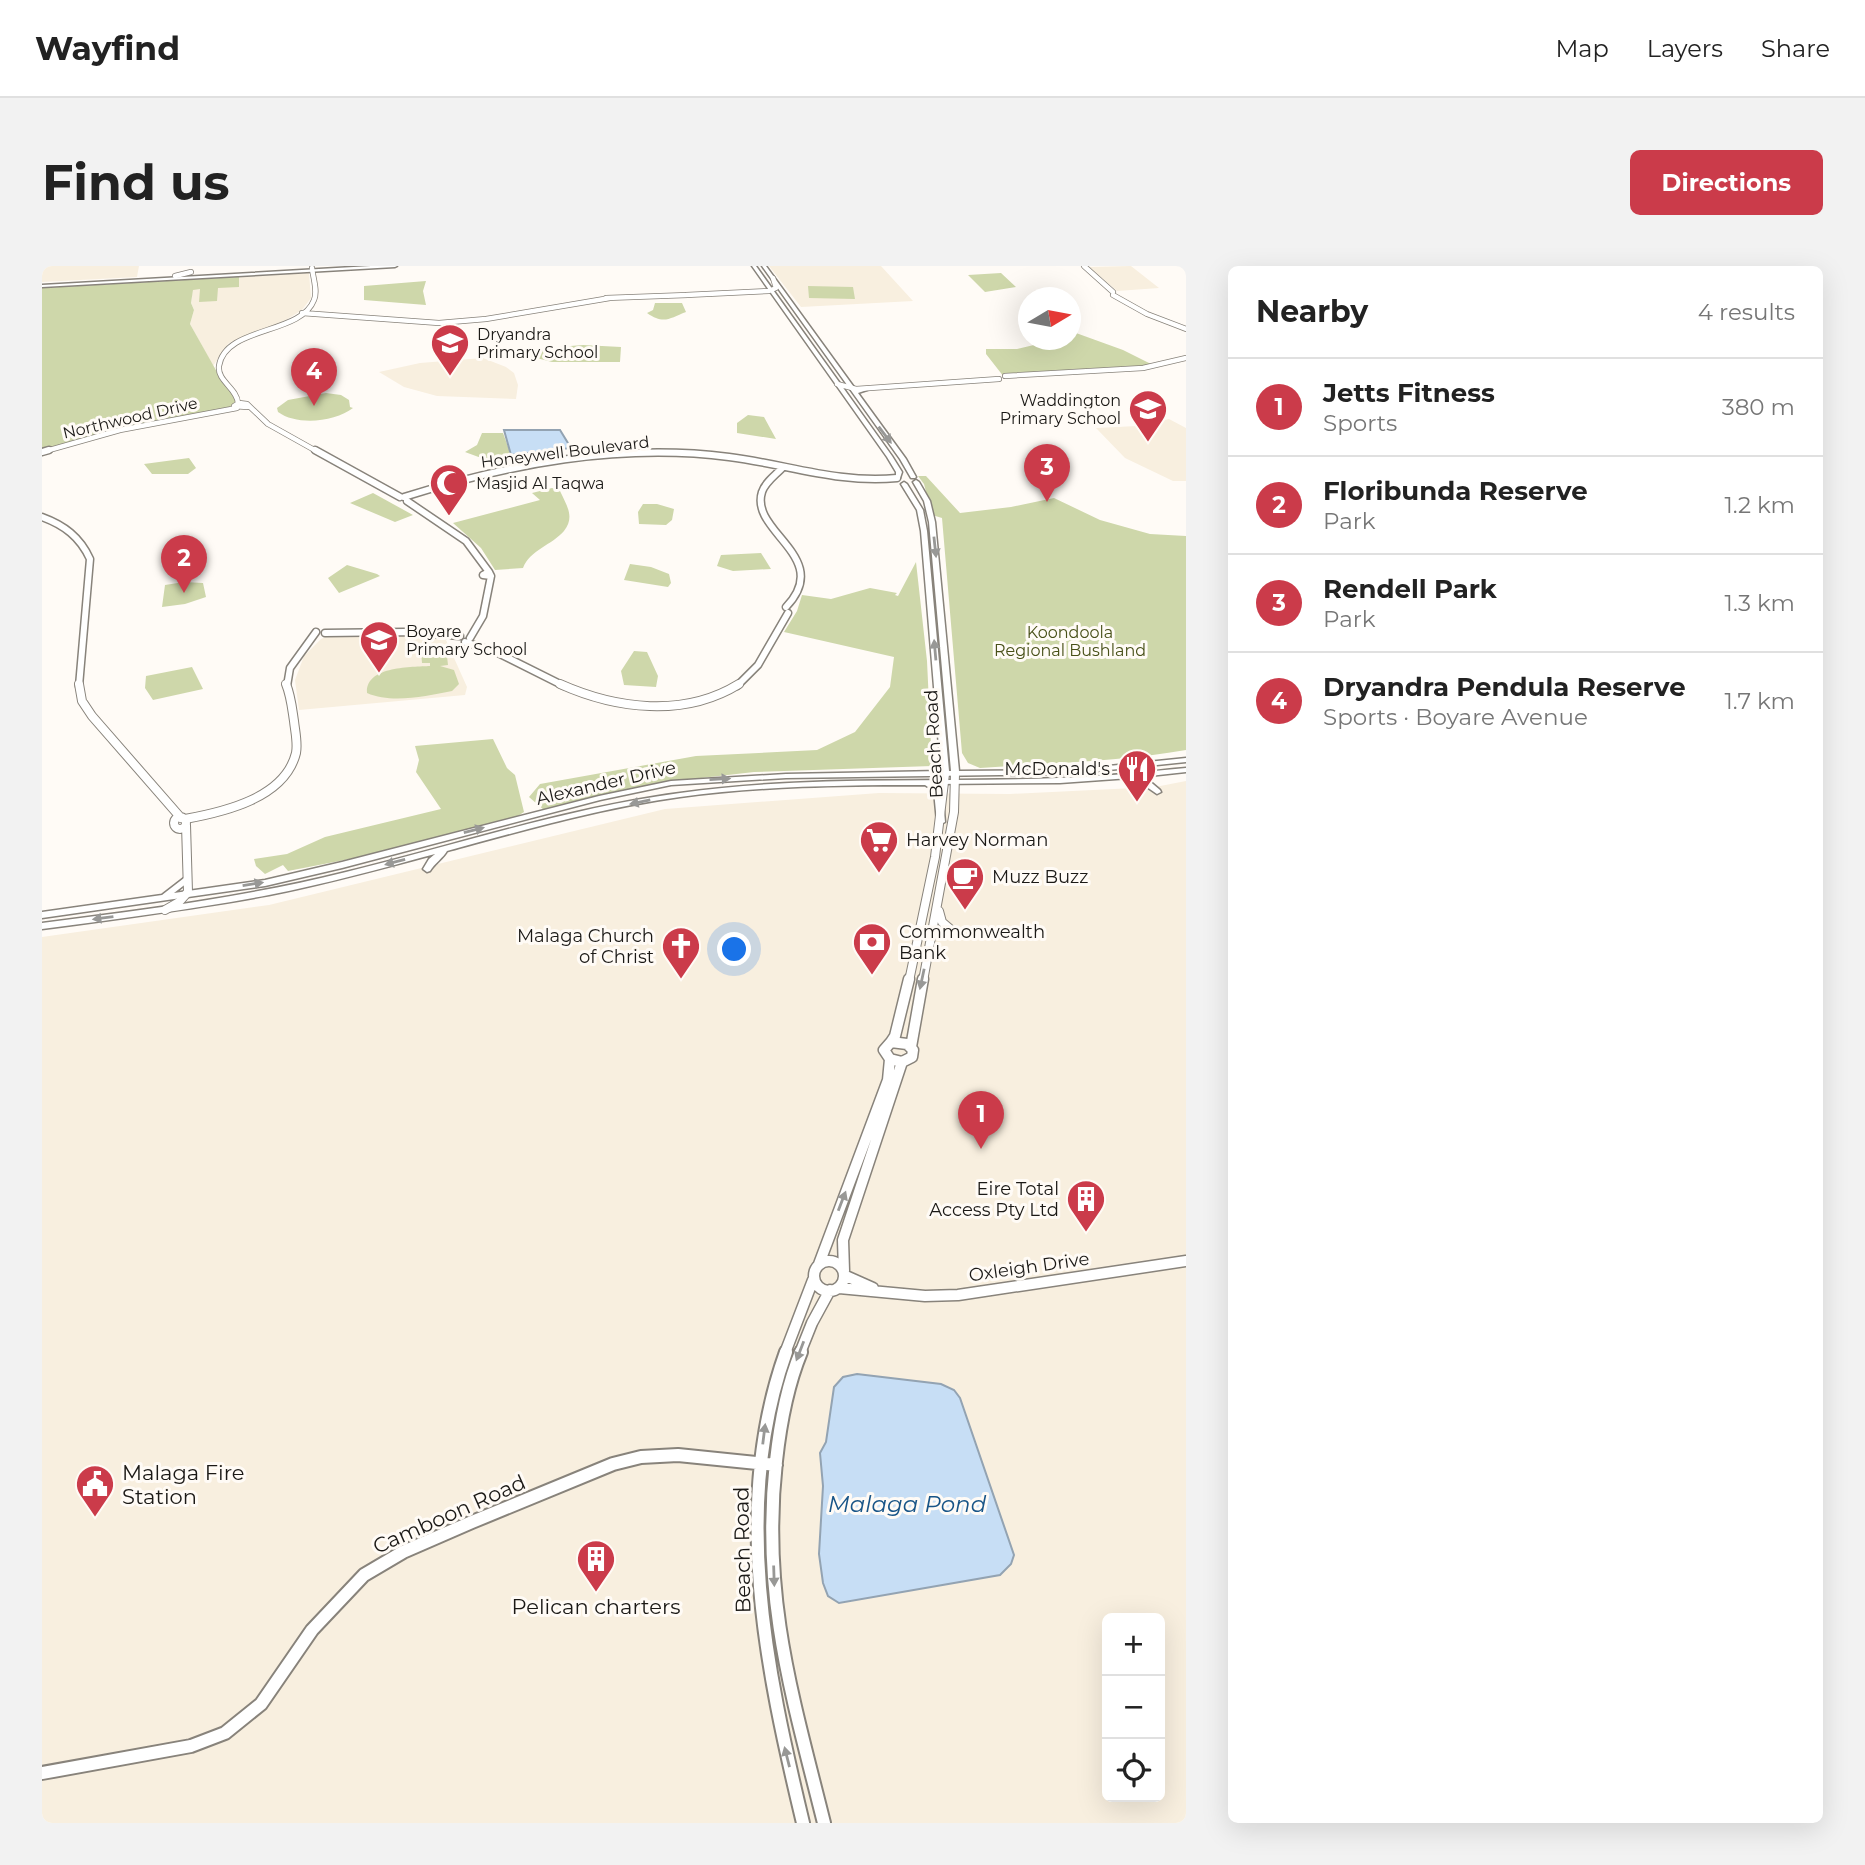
<!DOCTYPE html>
<html lang="en">
<head>
<meta charset="utf-8">
<style>
	body { margin:0; font-family:Montserrat,sans-serif; background:#f2f2f2; color:#222 }
	.controls { position:absolute; right:21px; bottom:21px; display:grid; overflow:hidden; border-radius:10px; box-shadow:0 7px 28px #0002 }
	.controls button { width:63px; height:63px; display:grid; place-items:center; padding:0; border:0; border-bottom:2px solid #e0e0e0; background:#fff; color:#222; font:35px sans-serif }
	.compass { position:absolute; left:976px; top:21px; width:63px; height:63px; border-radius:50%; background:#fff; box-shadow:0 7px 28px #0002; rotate:80deg }
	.you { position:absolute; left:693px; top:684px; width:24px; height:24px; margin:-18px; border:5px solid #fff; border-radius:50%; background:#1a73e8; box-shadow:0 0 0 10px #1a73e833 }
	.badge { display:grid; place-items:center; width:46px; height:46px; border-radius:50%; background:#cb3b4a; color:#fff; font-size:23px; font-weight:700 }
	.pin { position:absolute; translate:-50% -58px; filter:drop-shadow(0 2px 4px #0008) }
	.pin::after { content:''; position:absolute; top:37px; width:24px; height:21px; background:inherit; clip-path:polygon(0 0,100% 0,50% 100%) }
	.list { margin:0; padding:0; list-style:none }
	h2 { display:flex; justify-content:space-between; align-items:center; height:91px; margin:0; padding:0 28px; font-size:30px }
	h2 small { font-size:23px; font-weight:400; color:#767676 }
	.list li { display:grid; grid-template-columns:46px 1fr auto; gap:21px; align-items:center; box-sizing:border-box; height:98px; padding:0 28px; border-top:2px solid #e0e0e0 }
	.list b { display:block; font-size:26px; white-space:nowrap }
	.list p { margin:0; font-size:23px; white-space:nowrap; color:#767676 }
	.list em { font-size:23px; font-style:normal; color:#767676 }
	.icon { flex:none; width:38px; height:38px; fill:none; stroke:currentColor; stroke-width:2; stroke-linecap:round; stroke-linejoin:round }
	.map { position:relative; flex:none; width:1144px; height:1557px; overflow:hidden; border-radius:10px }
	header { display:flex; align-items:center; gap:42px; box-sizing:border-box; height:98px; padding:0 35px; background:#fff; border-bottom:2px solid #e0e0e0 }
	header strong { font-size:33px }
	nav { display:flex; gap:38px; margin-inline-start:auto; font-size:24px }
	.intro { display:flex; align-items:center; justify-content:space-between; box-sizing:border-box; height:168px; padding:0 42px }
	h1 { margin:0; font-size:49px }
	.button { padding:18px 32px; border-radius:10px; background:#cb3b4a; color:#fff; font-size:24px; font-weight:700 }
	main { display:flex; gap:42px; padding:0 42px }
	aside { flex:1; background:#fff; border-radius:10px; box-shadow:0 7px 28px #0002 }
	.map>svg:first-child { display:block }
	.built { fill:#f8efdf; fill-rule:evenodd }
	.green { fill:#ced7aa }
	.water { fill:#c7def5; stroke:#93a3b2; stroke-width:2 }
	.lines { fill:none; stroke-linecap:round; stroke-linejoin:round }
	.secondary-far4-casing { stroke:#88837b; stroke-width:6 }
	.secondary-far3-casing { stroke:#88837b; stroke-width:9 }
	.secondary-far2-casing { stroke:#88837b; stroke-width:10 }
	.secondary-far1-casing { stroke:#88837b; stroke-width:13 }
	.secondary-casing { stroke:#88837b; stroke-width:16 }
	.primary-casing { stroke:#88837b; stroke-width:3 }
	.secondary-far4 { stroke:#fff; stroke-width:4.5 }
	.secondary-far3 { stroke:#fff; stroke-width:6 }
	.secondary-far2 { stroke:#fff; stroke-width:8 }
	.secondary-far1 { stroke:#fff; stroke-width:10 }
	.secondary { stroke:#fff; stroke-width:12 }
	.primary { fill:#fff; fill-rule:evenodd }
	.oneway { fill:#989896 }
	.labels { text-anchor:middle; dominant-baseline:central; stroke-width:6; stroke-linejoin:round; paint-order:stroke }
	.far-poi-label { font-size:16px; fill:#1b1916; stroke:#fffbf6; text-anchor:start }
	.far-street-label { font-size:16px; fill:#1b1916; stroke:#fffbf6 }
	.far-park-label { font-size:16px; fill:#485018; stroke:#fffbf6 }
	.street-label { font-size:18px; fill:#1b1916; stroke:#fffbf6 }
	.poi-label { font-size:18px; fill:#1b1916; stroke:#fffbf6; text-anchor:end }
	.near-poi-label { font-size:21px; fill:#1b1916; stroke:#fffbf6; text-anchor:start }
	.near-street-label { font-size:21px; fill:#1b1916; stroke:#fffbf6 }
	.near-water-label { font-size:23px; font-style:italic; fill:#175487; stroke:#fffbf6 }
</style>
</head>
<body>
<header>
<strong>Wayfind</strong>
<nav><a>Map</a><a>Layers</a><a>Share</a></nav>
</header>
<div class="intro"><h1>Find us</h1><a class="button">Directions</a></div>
<main>
<div class="map">
<svg width="1144" height="1557" viewBox="0 0 1144 1557">
	<rect width="100%" height="100%" fill="#fffbf6"/>
	<path class="built" d="M0,0H97L95,11L0,16Z
		M727,0H839L871,35L759,41Z
		M1089,0L1117,22L1075,25L1047,1Z
		M267,7L269,32L260,44L244,54L187,77L171,100L148,58L152,44L149,37L152,14Z
		M441,92L464,101L472,107L476,119L474,133L395,130L362,121L337,106L378,97Z
		M1127,153L1144,162V215H1131L1083,192L1054,162L1095,160Z
		M361,369L404,374L425,421L423,429L257,444L253,414L262,390L279,373L285,370Z
		M1144,515V1557H0V671L227,639L623,543L837,527L968,528L1113,521ZM1065,1352H1118V1531H1065Z"/>
	<path class="green" d="M959,7L974,21L943,26L926,9Z
		M197,11V21L176,22L175,35L157,36L158,23L151,24L149,37L152,44L148,58L175,106L195,134L187,142L96,158L0,184V22Z
		M384,15L381,25L384,39L322,34V20Z
		M766,20L811,21L813,33L767,32Z
		M613,37H640L644,46C628,52 622,59 605,47L611,44Z
		M1034,67L1081,84L1113,100L962,111L944,88V83H975L1013,74H1028L1029,69Z
		M541,79L579,81L578,96H510L483,89L503,82Z
		M284,127L299,129L307,134L308,141L311,142C293,156 255,160 236,146L235,142L246,134Z
		M706,149L722,151L734,173L695,167V157Z
		M440,167H461L469,189L475,199L451,202L442,193L423,186L435,179Z
		M147,192L154,202L146,208H110L102,198Z
		M876,210H884L918,247L969,241L1012,232L1058,254L1108,268L1144,270V484C1076,496 1007,497 938,502L926,497L920,487L900,252L890,249L882,218Z
		M510,222L518,225C525,240 533,251 522,265C510,279 488,284 481,302L453,304L439,282L411,257L498,234L490,227Z
		M331,227L371,249L353,256L308,237Z
		M601,238H615L632,243L630,254L624,259L597,258L596,246Z
		M719,287L729,303L691,305L675,300L679,289Z
		M874,296L885,395L890,500L712,506L633,515L502,544L487,531L498,518L654,490L775,484L813,466L848,421L852,391L742,366L755,345L760,329L789,333L828,322L855,327L853,329L856,330Z
		M588,298L609,301L627,308L629,317L626,321L582,314Z
		M305,299L335,308L338,310L297,327L286,312Z
		M142,316L161,317L164,331L143,338L120,341L123,319Z
		M404,382L406,399L398,400L412,404L417,418L410,425C384,430 350,438 325,427C323,400 370,401 388,400V397H380L379,385Z
		M592,385L605,386L616,410L614,421L582,419L579,405Z
		M150,401L161,423L111,434L103,422L104,410Z
		M451,473L465,502L473,509L482,546L471,553L323,590L246,605L241,599L223,608L214,600L212,593L245,588L283,571L399,543L374,506L377,494L373,480Z"/>
	<path class="water" d="M462,164H518L529,182L469,189Z
		M815,1108L899,1118L912,1124L918,1132L972,1289L969,1298L958,1309L797,1337L786,1330L781,1317L777,1288L781,1220L778,1187L784,1176L792,1121L801,1111Z"/>
	<g class="lines">
		<g class="secondary-far4-casing">
			<path id="secondary-far4" d="M1042,0L1071,26
				M133,10L149,6
				M644,29L727,25L734,22L731,12
				M1071,29L1105,48L1144,63
				M564,32L646,29
				M260,47L397,57L444,53L568,32
				M963,110L1101,102L1144,92
				M795,118L814,123L957,113
				M196,137C195,122 175,115 177,100C183,60 259,69 272,34C276,25 271,12 270,2
				M205,141L192,140L197,137L205,138L226,158L276,186
				M0,186L78,164L195,142"/>
		</g>
		<g class="secondary-far3-casing">
			<path id="secondary-far3" d="M273,184L358,231
				M0,186L7,184
				M741,201C734,209 723,216 720,226C707,266 792,291 744,341
				M362,231C467,198 577,177 687,191C744,198 797,218 855,212
				M365,235L424,275L447,306
				M0,251C22,259 38,271 48,293L37,420
				M447,306L449,310L441,309Z
				M283,367L363,366L418,370
				M428,372L441,350L449,310
				M423,376L454,386L522,420
				M245,420L248,402L274,366
				M695,420L716,399L746,347"/>
		</g>
		<g class="secondary-far2-casing">
			<path id="secondary-far2" d="M37,418L40,435L50,450L139,552
				M518,418C574,443 642,452 697,418
				M132 557a6 6 0 1 1 12 0a6 6 0 1 1-12 0Z
				M143,553C182,546 243,532 254,487C256,477 253,465 252,455C250,442 249,430 244,418
				M123,644L137,636L146,626L144,559
				M897,645L900,656L913,667
				M867,715L893,591L903,508
				M881,715L912,546L913,508"/>
		</g>
		<g class="secondary-far1-casing">
			<path id="secondary-far1" d="M849,776L853,770L867,713
				M849,776L865,778L871,784L870,791L860,796L848,793L842,784Z
				M869,781L881,713
				M772 1010a15 15 0 1 1 30 0a15 15 0 1 1-30 0Z
				M777,998L846,814L848,793
				M802,1005L801,974L860,796
				M804,1010L831,1022
				M797,1022L883,1030L916,1029L1144,995
				M743,1087L771,1014
				M758,1087L770,1057L788,1024"/>
		</g>
		<g class="secondary-casing">
			<path id="secondary" d="M744,1086C689,1239 724,1403 761,1557
				M759,1086C745,1120 738,1158 734,1195C719,1330 750,1429 782,1557
				M0,1507L149,1480L183,1467L219,1438L270,1364L322,1309L361,1286L430,1256L571,1198L599,1191L636,1189L734,1199"/>
		</g>
		<g class="primary-casing">
			<path id="primary" d="M329,0H355L353,1L0,21V19Z
				M710,0H714L850,190L860,206L858,212H854V206L845,191Z
				M720,0H724L814,124L828,121V123L816,127L864,193L874,211L873,212H869L858,193Z
				M874,214L877,216L888,235L893,256L917,505L1028,504L1144,492V496L1028,508L744,512L629,519L558,534L300,602L223,620L0,652V646L120,629L142,612L146,615L145,617L132,627L223,614L300,596L557,530L629,515L744,508L899,505L879,265L875,244L859,218L862,216L865,218L881,244L885,265L907,505H909L887,256L882,235L871,216Z
				M1144,502V506L1098,511L1105,513L1118,524L1119,526L1115,528L1099,517L1088,512L1018,517L893,518L900,524L903,556L899,558L895,556L892,525L883,519C801,519 720,520 638,531C559,542 482,564 405,585C402,591 392,598 388,605L385,606L381,603L387,593L393,588C338,603 283,618 227,629C152,643 76,653 0,663V657C102,644 204,631 304,606C415,579 525,542 638,527C764,509 890,517 1016,512C1059,511 1101,506 1144,502Z"/>
		</g>
		<use href="#secondary-far4" class="secondary-far4"/>
		<use href="#secondary-far3" class="secondary-far3"/>
		<use href="#secondary-far2" class="secondary-far2"/>
		<use href="#secondary-far1" class="secondary-far1"/>
		<use href="#secondary" class="secondary"/>
		<use href="#primary" class="primary"/>
	</g>
	<defs><path id="oneway-solid" d="M-6-.8H1V-3.2L6.5 0L1 3.2V.8H-6Z" transform="scale(1.75)"/></defs>
	<g class="oneway">
		<use href="#oneway-solid" transform="translate(843 169) rotate(53)"/>
		<use href="#oneway-solid" transform="translate(893 281) rotate(84)"/>
		<use href="#oneway-solid" transform="translate(893 384) rotate(-95)"/>
		<use href="#oneway-solid" transform="translate(678 513) rotate(-3)"/>
		<use href="#oneway-solid" transform="translate(598 536) rotate(168)"/>
		<use href="#oneway-solid" transform="translate(432 564) rotate(-14)"/>
		<use href="#oneway-solid" transform="translate(353 596) rotate(165)"/>
		<use href="#oneway-solid" transform="translate(211 618) rotate(-9)"/>
		<use href="#oneway-solid" transform="translate(61 652) rotate(173)"/>
		<use href="#oneway-solid" transform="translate(880 713) rotate(102)"/>
		<use href="#oneway-solid" transform="translate(800 935) rotate(-69)"/>
		<use href="#oneway-solid" transform="translate(758 1085) rotate(111)"/>
		<use href="#oneway-solid" transform="translate(722 1168) rotate(-83)"/>
		<use href="#oneway-solid" transform="translate(732 1310) rotate(88)"/>
		<use href="#oneway-solid" transform="translate(745 1491) rotate(-104)"/>
	</g>
	<defs>
		<g id="school-pin" transform="scale(2.0125)"><path d="M0 17L-7.5 6A9.5 9.5 0 1 1 7.5 6Z" fill="#cb3b4a" stroke="#fffbf6"/><path d="M0-5L7-2L0 1L-7-2ZM-4 1L0 2.5L4 1V4Q0 6-4 4Z" fill="#fff"/></g>
		<g id="mosque-pin" transform="scale(2.0125)"><path d="M0 17L-7.5 6A9.5 9.5 0 1 1 7.5 6Z" fill="#cb3b4a" stroke="#fffbf6"/><path d="M3.5-4.9A6 6 0 1 0 3.5 4.9A5 5 0 1 1 3.5-4.9Z" fill="#fff"/></g>
		<g id="restaurant-pin" transform="scale(2.0125)"><path d="M0 17L-7.5 6A9.5 9.5 0 1 1 7.5 6Z" fill="#cb3b4a" stroke="#fffbf6"/><path d="M-5-6h1v4h1v-4h1v4h1v-4h1v5L-1.5 .5V6h-2V.5L-5-1ZM5-6V6H3V1.5H1.5Q1.5-4 5-6Z" fill="#fff"/></g>
		<g id="supermarket-pin" transform="scale(2.0125)"><path d="M0 17L-7.5 6A9.5 9.5 0 1 1 7.5 6Z" fill="#cb3b4a" stroke="#fffbf6"/><path d="M-6-5.5h2.5l.6 2H6L4.5 2H-2.5L-4.4-4H-6ZM-1.5 3.2a1.3 1.3 0 1 0 .1 0ZM3 3.2a1.3 1.3 0 1 0 .1 0Z" fill="#fff"/></g>
		<g id="cafe-pin" transform="scale(2.0125)"><path d="M0 17L-7.5 6A9.5 9.5 0 1 1 7.5 6Z" fill="#cb3b4a" stroke="#fffbf6"/><path d="M-5.5-4.5H6V0H3Q3 3.5 0 3.5H-2.5Q-5.5 3.5-5.5 0ZM3-3.2v2h1.7v-2ZM-6 4.5H4V6H-6Z" fill="#fff"/></g>
		<g id="bank-pin" transform="scale(2.0125)"><path d="M0 17L-7.5 6A9.5 9.5 0 1 1 7.5 6Z" fill="#cb3b4a" stroke="#fffbf6"/><path d="M-6-4H6V4H-6ZM0-2.3a2.3 2.3 0 1 0 0 4.6a2.3 2.3 0 1 0 0-4.6Z" fill="#fff"/></g>
		<g id="church-pin" transform="scale(2.0125)"><path d="M0 17L-7.5 6A9.5 9.5 0 1 1 7.5 6Z" fill="#cb3b4a" stroke="#fffbf6"/><path d="M-1.2-6h2.4v3.5h3.3v2.4h-3.3V6h-2.4V-.1h-3.3v-2.4h3.3Z" fill="#fff"/></g>
		<g id="building-pin" transform="scale(2.0125)"><path d="M0 17L-7.5 6A9.5 9.5 0 1 1 7.5 6Z" fill="#cb3b4a" stroke="#fffbf6"/><path d="M-4-6H4V6H1V3H-1V6H-4ZM-2.5-4.3h1.7v1.8h-1.7ZM.8-4.3h1.7v1.8H.8ZM-2.5-1h1.7V.8h-1.7ZM.8-1h1.7V.8H.8Z" fill="#fff"/></g>
		<g id="civic-pin" transform="scale(2.0125)"><path d="M0 17L-7.5 6A9.5 9.5 0 1 1 7.5 6Z" fill="#cb3b4a" stroke="#fffbf6"/><path d="M-.6-6.5H3V-4.5H.6V-3L4-1V1h2V6H-6V1h2V-1L-.6-3ZM-1.2 2.5V6h2.4V2.5Z" fill="#fff"/></g>
	</defs>
	<g fill-rule="evenodd">
		<use href="#school-pin" x="408" y="77"/>
		<use href="#school-pin" x="1106" y="143"/>
		<use href="#mosque-pin" x="407" y="217"/>
		<use href="#school-pin" x="337" y="374"/>
		<use href="#restaurant-pin" x="1095" y="503"/>
		<use href="#supermarket-pin" x="837" y="574"/>
		<use href="#cafe-pin" x="923" y="611"/>
		<use href="#bank-pin" x="830" y="676"/>
		<use href="#church-pin" x="639" y="680"/>
		<use href="#building-pin" x="1044" y="933"/>
		<use href="#civic-pin" x="53" y="1218"/>
		<use href="#building-pin" x="554" y="1293"/>
	</g>
	<g class="labels">
		<g class="far-poi-label">
			<text x="435" y="68">Dryandra<tspan x="435" dy="18">Primary School</tspan></text>
			<text x="1079" y="134" text-anchor="end">Waddington<tspan x="1079" dy="18">Primary School</tspan></text>
			<text x="434" y="217">Masjid Al Taqwa</text>
			<text x="364" y="365">Boyare<tspan x="364" dy="18">Primary School</tspan></text>
		</g>
		<g class="far-street-label">
			<text transform="translate(88 152) rotate(-13)">Northwood Drive</text>
			<text transform="translate(523 186) rotate(-7)">Honeywell Boulevard</text>
		</g>
		<g class="far-park-label">
			<text x="1028" y="366">Koondoola<tspan x="1028" dy="18">Regional Bushland</tspan></text>
		</g>
		<g class="street-label">
			<text transform="translate(892 478) rotate(-93)">Beach Road</text>
			<text transform="translate(564 517) rotate(-13)">Alexander Drive</text>
			<text transform="translate(987 1001) rotate(-8)">Oxleigh Drive</text>
		</g>
		<g class="poi-label">
			<text x="1068" y="503">McDonald's</text>
			<text x="864" y="574" text-anchor="start">Harvey Norman</text>
			<text x="950" y="611" text-anchor="start">Muzz Buzz</text>
			<text x="857" y="666" text-anchor="start">Commonwealth<tspan x="857" dy="21">Bank</tspan></text>
			<text x="612" y="670">Malaga Church<tspan x="612" dy="21">of Christ</tspan></text>
			<text x="1017" y="923">Eire Total<tspan x="1017" dy="21">Access Pty Ltd</tspan></text>
		</g>
		<g class="near-poi-label">
			<text x="80" y="1206">Malaga Fire<tspan x="80" dy="24">Station</tspan></text>
			<text x="554" y="1340" text-anchor="middle">Pelican charters</text>
		</g>
		<g class="near-street-label">
			<text transform="translate(407 1248) rotate(-24)">Camboon Road</text>
			<text transform="translate(700 1284) rotate(-91)">Beach Road</text>
		</g>
		<g class="near-water-label">
			<text x="865" y="1238">Malaga Pond</text>
		</g>
	</g>
</svg>
<div class="controls">
<button>+</button>
<button>−</button>
<button><svg class="icon" aria-label="locate" viewBox="0 0 24 24"><circle cx="12" cy="12" r="6"/><path d="M12 2v4M12 18v4M2 12h4M18 12h4"/></svg></button>
</div>
<svg class="compass" viewBox="-18 -18 36 36"><path d="M0-13l5 13h-10z" fill="#e53935"/><path d="M0 13l5-13h-10z" fill="#767676"/></svg>
<div class="you"></div>
<div class="pin badge" style="left:939px;top:883px">1</div>
<div class="pin badge" style="left:142px;top:327px">2</div>
<div class="pin badge" style="left:1005px;top:236px">3</div>
<div class="pin badge" style="left:272px;top:140px">4</div>
</div>
<aside>
<h2>Nearby<small>4 results</small></h2>
<ul class="list">
<li><span class="badge">1</span><div><b>Jetts Fitness</b><p>Sports</p></div><em>380 m</em></li>
<li><span class="badge">2</span><div><b>Floribunda Reserve</b><p>Park</p></div><em>1.2 km</em></li>
<li><span class="badge">3</span><div><b>Rendell Park</b><p>Park</p></div><em>1.3 km</em></li>
<li><span class="badge">4</span><div><b>Dryandra Pendula Reserve</b><p>Sports · Boyare Avenue</p></div><em>1.7 km</em></li>
</ul>
</aside>
</main>
</body>
</html>
